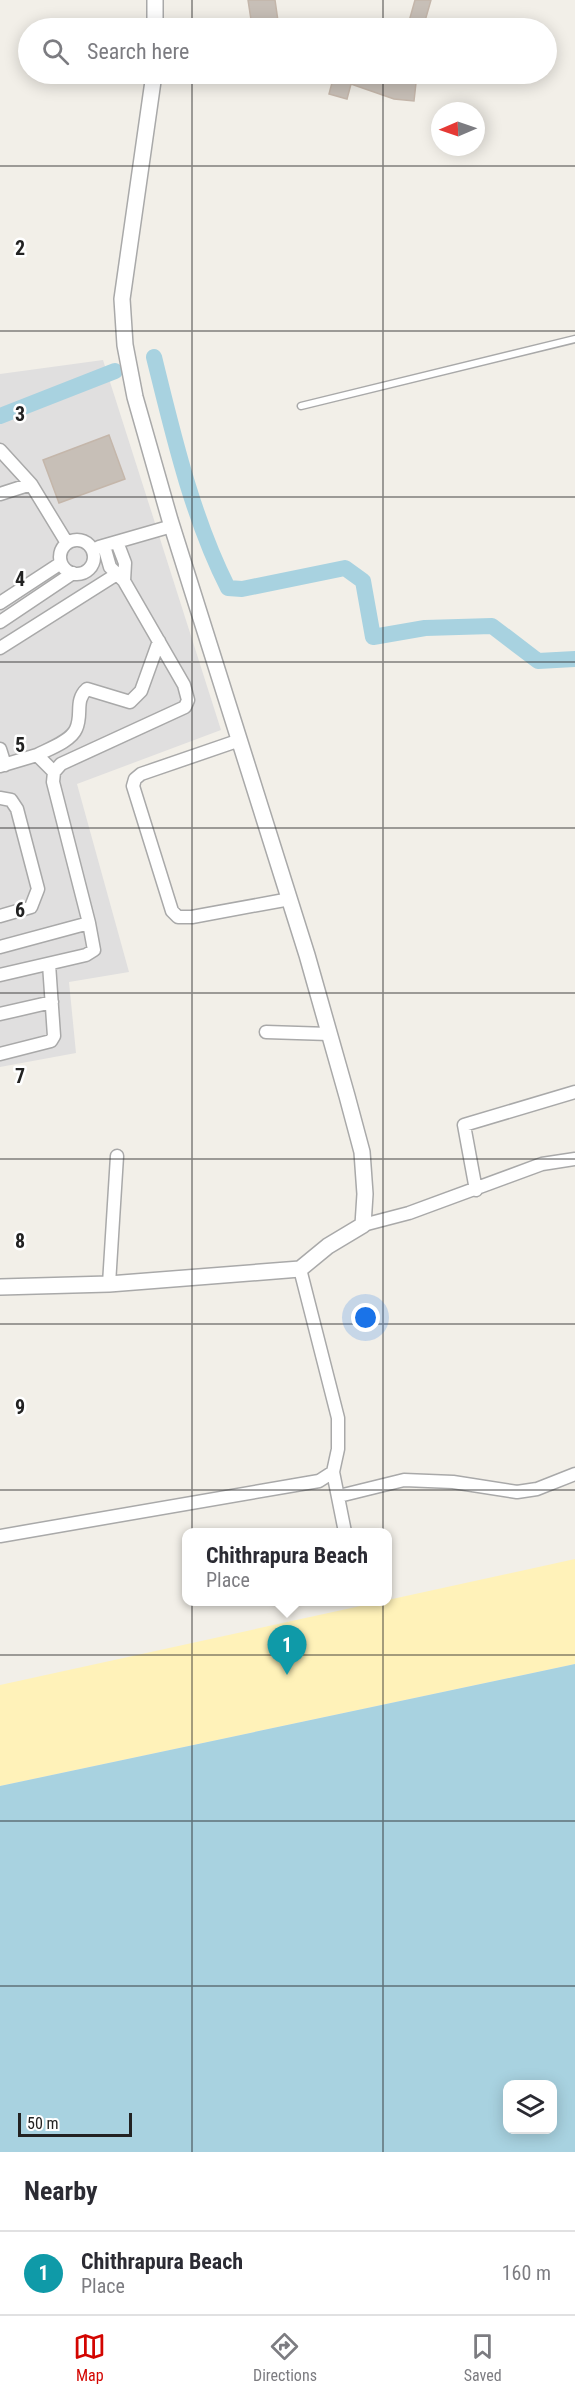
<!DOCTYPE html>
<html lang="en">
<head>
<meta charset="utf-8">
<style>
	body { margin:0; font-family:"Roboto Condensed",sans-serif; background:#f7f7f7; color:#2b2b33 }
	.controls { position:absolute; right:18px; bottom:18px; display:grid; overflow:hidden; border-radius:12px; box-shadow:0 3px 15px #0003 }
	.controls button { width:54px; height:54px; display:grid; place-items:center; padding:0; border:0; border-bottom:2px solid #e1e1e2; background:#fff; color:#2b2b33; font:30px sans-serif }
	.compass { position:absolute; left:431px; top:102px; width:54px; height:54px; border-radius:50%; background:#fff; box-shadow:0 3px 15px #0003; rotate:268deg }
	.scale { position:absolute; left:18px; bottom:15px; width:114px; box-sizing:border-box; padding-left:6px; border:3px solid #222; border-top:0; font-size:16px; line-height:21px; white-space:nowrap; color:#222; -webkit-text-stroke:4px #fff; paint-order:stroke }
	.you { position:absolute; left:366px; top:1318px; width:21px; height:21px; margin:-15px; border:4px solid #fff; border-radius:50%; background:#1a73e8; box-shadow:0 0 0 9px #1a73e833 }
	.badge { display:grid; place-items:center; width:39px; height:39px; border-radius:50%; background:#d30500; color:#fff; font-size:20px; font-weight:700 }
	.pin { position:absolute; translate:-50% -50px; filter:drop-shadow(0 2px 3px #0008) }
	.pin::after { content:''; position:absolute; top:32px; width:21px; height:18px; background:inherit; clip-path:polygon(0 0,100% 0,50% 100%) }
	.popup { position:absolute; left:182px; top:1528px; width:210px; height:78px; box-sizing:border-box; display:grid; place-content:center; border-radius:12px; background:#fff; filter:drop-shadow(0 2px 4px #0005); font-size:20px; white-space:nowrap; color:#7c7c81 }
	.popup b { font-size:22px; color:#2b2b33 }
	.popup::after { content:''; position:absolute; left:50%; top:100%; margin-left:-12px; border:12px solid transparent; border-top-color:#fff }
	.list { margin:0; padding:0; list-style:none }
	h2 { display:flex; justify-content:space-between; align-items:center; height:78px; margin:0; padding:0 24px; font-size:26px }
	h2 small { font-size:20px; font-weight:400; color:#7c7c81 }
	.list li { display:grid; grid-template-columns:39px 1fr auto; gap:18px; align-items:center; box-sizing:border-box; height:84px; padding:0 24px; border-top:2px solid #e1e1e2 }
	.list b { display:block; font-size:22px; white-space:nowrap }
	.list p { margin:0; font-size:20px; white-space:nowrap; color:#7c7c81 }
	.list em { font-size:20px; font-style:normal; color:#7c7c81 }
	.icon { flex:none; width:33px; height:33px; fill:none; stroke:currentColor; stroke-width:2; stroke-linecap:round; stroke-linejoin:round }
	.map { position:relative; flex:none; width:575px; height:2152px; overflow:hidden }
	.search { position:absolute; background:#fff; box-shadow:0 3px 15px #0003; left:18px; right:18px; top:18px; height:66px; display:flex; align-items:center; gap:15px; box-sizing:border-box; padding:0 21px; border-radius:33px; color:#7c7c81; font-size:22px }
	.sheet { height:162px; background:#fff }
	nav { display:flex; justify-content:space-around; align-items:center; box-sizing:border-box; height:84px; border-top:2px solid #e1e1e2; background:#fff; font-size:16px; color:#7c7c81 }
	nav a { display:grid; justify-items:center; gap:3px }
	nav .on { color:#d30500 }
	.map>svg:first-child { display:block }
	.residential { fill:#e0dfdf }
	.sand { fill:#fff2b9 }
	.water { fill:#a8d2e0; fill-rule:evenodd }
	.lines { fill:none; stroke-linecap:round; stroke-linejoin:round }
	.canal { stroke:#a8d2e0; stroke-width:16 }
	.building { fill:#c7bfb7; stroke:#c4b6aa; stroke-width:1.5 }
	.service-casing { stroke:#a9a9a9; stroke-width:9 }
	.minor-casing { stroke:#a9a9a9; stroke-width:15 }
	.tertiary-casing { stroke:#a9a9a9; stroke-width:18 }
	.service { stroke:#fff; stroke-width:6 }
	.minor { stroke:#fff; stroke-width:12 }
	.tertiary { stroke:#fff; stroke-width:15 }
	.grid { fill:none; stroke:#222; stroke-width:1.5; stroke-opacity:0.55 }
	.grid-label { font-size:20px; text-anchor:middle; font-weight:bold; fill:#222; stroke:#fff; stroke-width:5; stroke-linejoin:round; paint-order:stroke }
</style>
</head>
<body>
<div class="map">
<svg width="575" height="2152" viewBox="0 0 575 2152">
	<rect width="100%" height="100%" fill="#f2efe8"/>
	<path class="residential" d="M103,360L221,730L77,784L129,972L69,982L76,1053L0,1067V374Z"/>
	<path class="sand" d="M575,1559V1664L0,1786V1685Z"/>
	<path class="water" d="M575,1664V2152H0V1786ZM508,2084H552V2130H508Z"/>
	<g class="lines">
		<path class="canal" d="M154,357C173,434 192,517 228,588L242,589L345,568L363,581L373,637L425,628L492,626L538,661L575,659
			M0,416L115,371"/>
	</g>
	<path class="building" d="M248,0H275L278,21L252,26Z
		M415,0H431L423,28L408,25Z
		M326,74H366L396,82V74H417L414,101L394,99L351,84L347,99L329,94L333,79L325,77Z
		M109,435L125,479L59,503L43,460Z"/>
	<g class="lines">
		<g class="service-casing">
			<path id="service" d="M301,406L575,339"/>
		</g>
		<g class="minor-casing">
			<path id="minor" d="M0,450L31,484L67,543
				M0,494L31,484
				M60 557a17 17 0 1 1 34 0a17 17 0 1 1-34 0Z
				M117,542L125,563L124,581
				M99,547L172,526
				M0,603L61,563
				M0,622L73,573
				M0,648L117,574
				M240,740L141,774L135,779L133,786L172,911L178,917H192L290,899
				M0,749L5,765
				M37,755C49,749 71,741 76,729C83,714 74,701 87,689L130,702L141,691L159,641
				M0,766L37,755L54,772
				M0,798L11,800L17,809L38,889L31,907L0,916
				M0,947L89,923L53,782L54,772L61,764L185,707L188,700L184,685L124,581L110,567L104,546
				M0,975L86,955L94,950L89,923
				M0,1014L52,1002
				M266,1032L329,1034
				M0,1054L51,1041L54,1036L49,964
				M476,1190L464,1125L575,1092
				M363,1225L409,1213L542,1164L575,1159
				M300,1269L338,1418V1449L333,1472L345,1532
				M109,1284L117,1156
				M339,1496L404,1480L453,1482L517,1492L537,1489L575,1474
				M0,1536L319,1481L333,1472"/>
		</g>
		<g class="tertiary-casing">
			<path id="tertiary" d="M155,28V0
				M0,1287L109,1284L300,1269L328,1246L363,1225L365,1194L362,1152L347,1096L307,955L170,520L135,397L125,345L122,299L154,74"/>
		</g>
		<use href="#service" class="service"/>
		<use href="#minor" class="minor"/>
		<use href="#tertiary" class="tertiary"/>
	</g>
	<path class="grid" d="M192,0V28M383,0V28M192,74V2152M383,74V2152M0,166H575M0,331H575M0,497H575M0,662H575M0,828H575M0,993H575M0,1159H575M0,1324H575M0,1490H575M0,1655H575M0,1821H575M0,1986H575"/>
	<g class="grid-label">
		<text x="20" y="255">2</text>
		<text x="20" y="421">3</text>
		<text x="20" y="586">4</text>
		<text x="20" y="752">5</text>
		<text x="20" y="917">6</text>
		<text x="20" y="1083">7</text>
		<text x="20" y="1248">8</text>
		<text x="20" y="1414">9</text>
	</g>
</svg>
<div class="controls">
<button><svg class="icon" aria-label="layers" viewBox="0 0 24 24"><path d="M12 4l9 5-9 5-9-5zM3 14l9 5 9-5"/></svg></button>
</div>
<svg class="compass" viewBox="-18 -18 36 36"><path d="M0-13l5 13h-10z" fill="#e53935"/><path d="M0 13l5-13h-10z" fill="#7c7c81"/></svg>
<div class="scale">50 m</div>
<div class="you"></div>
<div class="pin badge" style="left:287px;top:1675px;background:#0f9aa8">1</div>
<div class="popup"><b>Chithrapura Beach</b>Place</div>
<div class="search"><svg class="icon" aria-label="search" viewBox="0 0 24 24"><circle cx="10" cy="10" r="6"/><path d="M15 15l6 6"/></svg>Search here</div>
</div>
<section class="sheet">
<h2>Nearby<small></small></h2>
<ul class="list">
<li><span class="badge" style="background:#0f9aa8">1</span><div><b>Chithrapura Beach</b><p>Place</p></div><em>160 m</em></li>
</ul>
</section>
<nav>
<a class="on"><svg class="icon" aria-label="map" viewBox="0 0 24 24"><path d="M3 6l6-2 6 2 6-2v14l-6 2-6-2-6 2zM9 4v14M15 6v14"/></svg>Map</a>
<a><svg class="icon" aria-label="directions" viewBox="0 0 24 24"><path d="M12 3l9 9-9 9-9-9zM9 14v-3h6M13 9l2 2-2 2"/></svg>Directions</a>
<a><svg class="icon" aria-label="saved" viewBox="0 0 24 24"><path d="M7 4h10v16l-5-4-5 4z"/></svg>Saved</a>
</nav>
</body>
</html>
